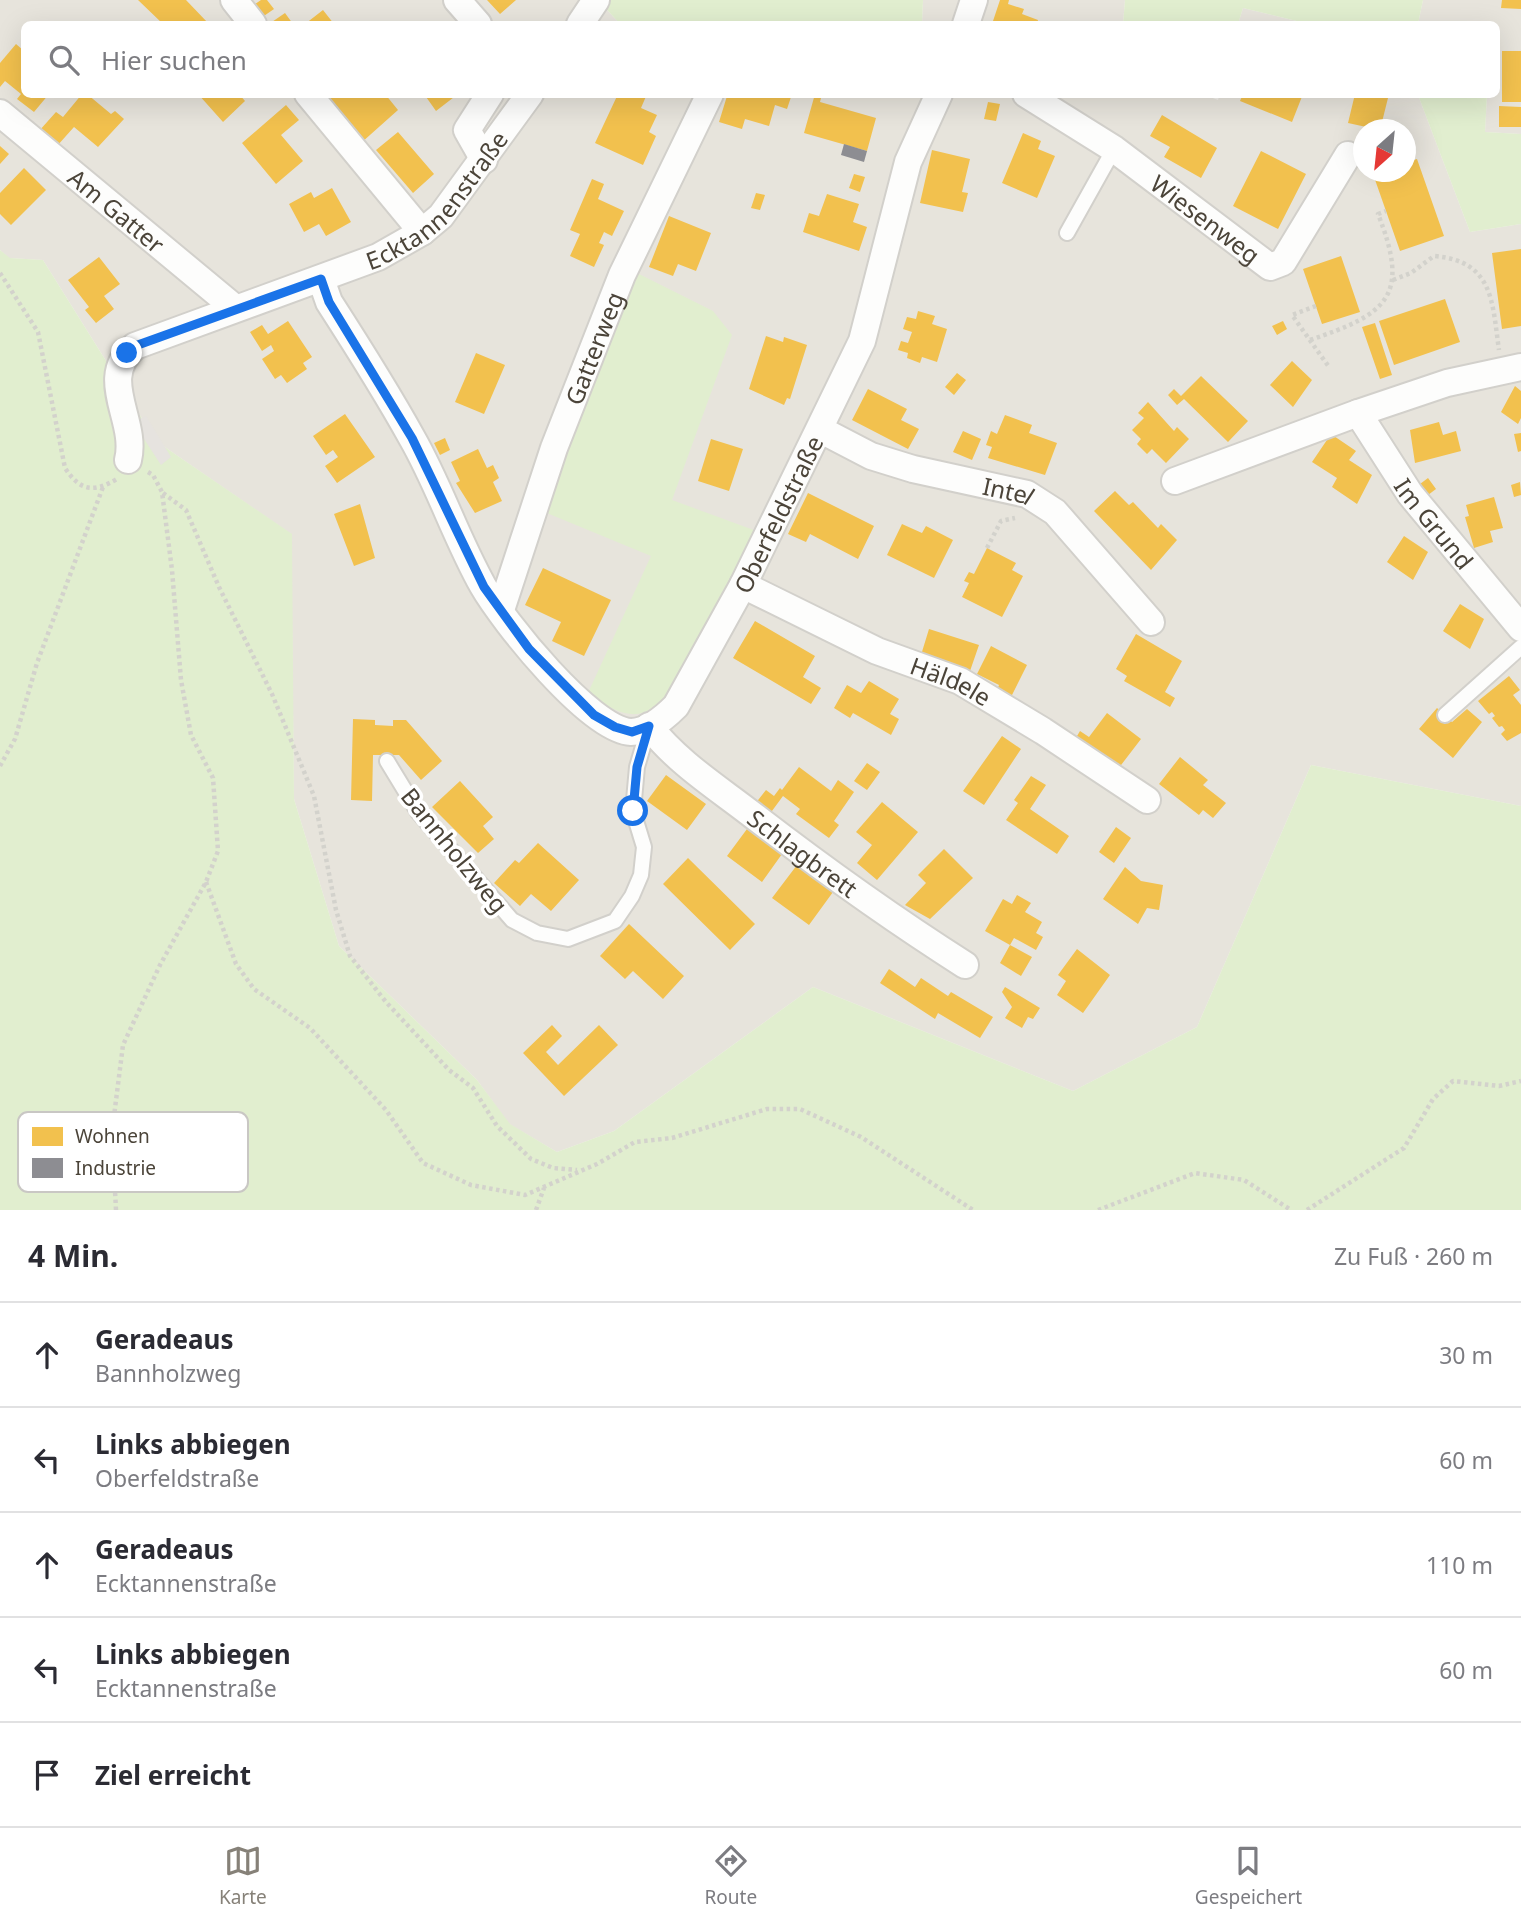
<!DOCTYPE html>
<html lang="de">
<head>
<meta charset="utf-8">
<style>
	body { margin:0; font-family:"Noto Sans",sans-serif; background:#f7f7f7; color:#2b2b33 }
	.compass { position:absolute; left:1353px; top:119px; width:63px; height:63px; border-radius:50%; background:#fff; box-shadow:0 7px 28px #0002; rotate:207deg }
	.stop { position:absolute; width:21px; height:21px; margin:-16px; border:5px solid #1a73e8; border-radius:50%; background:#fff }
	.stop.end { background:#1a73e8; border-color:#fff; box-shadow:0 2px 7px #0008 }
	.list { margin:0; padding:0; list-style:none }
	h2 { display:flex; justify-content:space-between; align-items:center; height:91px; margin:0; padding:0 28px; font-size:30px }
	h2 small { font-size:23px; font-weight:400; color:#7c7c81 }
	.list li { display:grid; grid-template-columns:46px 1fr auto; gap:21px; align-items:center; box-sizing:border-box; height:105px; padding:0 28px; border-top:2px solid #e1e1e2 }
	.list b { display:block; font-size:26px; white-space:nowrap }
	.list p { margin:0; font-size:23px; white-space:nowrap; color:#7c7c81 }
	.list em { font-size:23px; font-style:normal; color:#7c7c81 }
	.icon { flex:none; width:38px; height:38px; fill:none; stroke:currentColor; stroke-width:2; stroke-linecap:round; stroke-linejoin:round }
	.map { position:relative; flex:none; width:1521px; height:1210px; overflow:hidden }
	.search { position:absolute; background:#fff; box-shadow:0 7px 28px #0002; left:21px; right:21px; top:21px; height:77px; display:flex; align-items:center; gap:18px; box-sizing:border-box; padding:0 24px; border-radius:10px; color:#7c7c81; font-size:26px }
	.sheet { height:616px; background:#fff }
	nav { display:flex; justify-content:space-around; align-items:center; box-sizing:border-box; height:98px; border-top:2px solid #e1e1e2; background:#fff; font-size:19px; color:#7c7c81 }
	nav a { display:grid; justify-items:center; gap:4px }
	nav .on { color:#868178 }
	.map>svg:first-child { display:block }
	.residential { fill:#e7e4dc; fill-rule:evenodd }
	.green { fill:#e1eecf }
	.parking { fill:#e6e3df }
	.homes { fill:#f2c14e }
	.industry { fill:#8d8d92 }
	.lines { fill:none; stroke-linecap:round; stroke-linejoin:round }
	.service-casing { stroke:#d2d0cb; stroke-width:18 }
	.minor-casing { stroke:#d2d0cb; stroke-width:30 }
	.path { stroke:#d3d2cc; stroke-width:4.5; stroke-dasharray:3.5 3.5; stroke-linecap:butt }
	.service { stroke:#fdfdfc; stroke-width:14 }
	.minor { stroke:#fdfdfc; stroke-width:26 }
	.route { stroke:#1a73e8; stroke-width:9 }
	.labels { text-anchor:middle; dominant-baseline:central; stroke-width:7; stroke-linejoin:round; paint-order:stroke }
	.street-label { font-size:24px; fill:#4b4439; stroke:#fff }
	.key { fill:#fff; stroke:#c9c7c4; stroke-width:2 }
	.key-label { font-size:19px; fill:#4b4439 }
</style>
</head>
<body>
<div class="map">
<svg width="1521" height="1210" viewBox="0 0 1521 1210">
	<rect width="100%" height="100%" fill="#f4f2ee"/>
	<path class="residential" d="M0,0H598L620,24H24V94H1202L1218,100L1220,94L1418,95L1470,232L1521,224V806L1311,765L1197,1027L1073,1091L813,987L614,1131L557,1152L509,1124L477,1080L339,946L294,799L291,534L156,441L43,260L9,258L0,250ZM1364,130H1406V172H1364Z
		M923,0H1125L1123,24H922Z
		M1423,0H1521V134L1485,132L1487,95L1496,94V24H1418Z
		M1243,8L1309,24H1238Z"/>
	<path class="green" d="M598,0H923L922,24H620Z
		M1125,0H1423L1418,24H1309L1243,8L1238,24H1123Z
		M1418,95H1487L1485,132L1521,134V224L1470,232Z
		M0,250L10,258L43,260L156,441L292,534L294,799L339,946L477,1080L510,1124L557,1152L614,1131L813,987L1073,1091L1197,1027L1311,765L1521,806V1210H0Z
		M633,271L713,311L732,335L672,500L759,532L682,681C642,722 636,723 587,695L651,556L542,511Z"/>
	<path class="parking" d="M146,416L171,457L161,465L133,422Z"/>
	<path class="homes" d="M138,0H186L208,23L163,24Z
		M261,0H267L274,9L261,18L252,6Z
		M487,0H516L500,14Z
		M1000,0H1009L1008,4L1024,9L1022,14L1038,20L1037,24H992Z
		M1502,0H1521V9L1501,8Z
		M323,10L334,24H305Z
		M285,13L293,24H269Z
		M16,44L24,51V94H49L34,112L17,99L21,94L5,81L0,87V63Z
		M1502,51H1521V102H1502Z
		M82,94H87L111,114L115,111L124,119L98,147L74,127L57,146L39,131L56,112L63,117Z
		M198,94H239L245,101L223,122Z
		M327,94H385L398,110L361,143L323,98Z
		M424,94H458L436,111Z
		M618,94H647L641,108L657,115L649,132L656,136L643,165L595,143Z
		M733,94H792L787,109L775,105L769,126L745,119L742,129L719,122L727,96L732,97Z
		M815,94H822L820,102L876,118L867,151L804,133Z
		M1243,94H1303L1292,122L1240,101Z
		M1355,94H1389L1380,130L1348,123Z
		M988,102L1000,104L996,121L984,119Z
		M286,105L299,120L281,135L303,161L276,184L242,143Z
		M1499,106L1521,107V127H1499Z
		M1162,115L1217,148L1201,178L1164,157L1170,147L1150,136Z
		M398,132L434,174L413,193L376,150Z
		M1023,133L1041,141L1038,149L1055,156L1037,198L1002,183Z
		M0,146L9,154L0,164Z
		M932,150L970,159L962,192L968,193L963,212L920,203Z
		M1261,151L1306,174L1278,229L1233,206Z
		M1417,159L1444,236L1400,251L1373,174L1406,172V162Z
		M24,168L46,190L11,225L0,214V193Z
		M854,174L865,177L860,192L849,188Z
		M592,179L604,184L598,199L624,211L612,236L604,232L599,243L604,245L594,267L570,256L580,234L570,230Z
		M332,188L351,222L326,236L319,224L304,232L289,204L311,192L314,198Z
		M756,193L765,195L760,210L751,208Z
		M827,194L859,204L853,222L867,227L859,251L803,232L809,213L819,216Z
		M669,216L711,233L696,271L678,264L673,276L649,267Z
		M1521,249V326L1502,329L1492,253Z
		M1341,256L1360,312L1322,324L1303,269Z
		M99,257L120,284L104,296L114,309L96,323L85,310L89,307L68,280Z
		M1445,299L1460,342L1394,365L1379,321Z
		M918,311L935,316L932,324L947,329L937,362L922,357L920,363L907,358L908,353L898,350L901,341L908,343L912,332L903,329L907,317L916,319Z
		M288,321L312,357L303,363L307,369L287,383L281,375L275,379L262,359L274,351L271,345L262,351L250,332L262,325L268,334Z
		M1283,321L1287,329L1277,335L1272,326Z
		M1375,323L1392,375L1380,379L1362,327Z
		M766,336L783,342L784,337L807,345L790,399L787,398L784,405L749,389Z
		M476,353L505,365L484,414L455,402Z
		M1292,361L1312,380L1293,407L1270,385Z
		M957,373L966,380L954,395L945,387Z
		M1201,376L1248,421L1228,442L1184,399L1177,405L1168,395L1174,389L1181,396Z
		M1515,386L1521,391V418L1518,424L1501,412Z
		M868,389L907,409L901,420L919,429L908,449L852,420Z
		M1148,402L1174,431L1177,427L1189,439L1166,463L1152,449L1147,454L1137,444L1141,439L1132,430L1144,418L1138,413Z
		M345,414L375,457L337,483L325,466L338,457L333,450L326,455L313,436Z
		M1005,415L1032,425L1029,433L1057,443L1045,475L988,458L992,447L986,445L991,431L997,434Z
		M1439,422L1443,435L1456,431L1461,451L1415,463L1410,430Z
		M963,431L981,439L972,460L953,452Z
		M1521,433V451L1518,452L1514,434Z
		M1331,434L1356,451L1349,460L1372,475L1357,504L1332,487L1337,478L1312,462Z
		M445,438L450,450L440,455L434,443Z
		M711,439L743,449L729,491L698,481Z
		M478,449L487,468L493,465L499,478L493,482L502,501L475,513L456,483L460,481L451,462Z
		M1428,478L1436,489L1428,495L1420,484Z
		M1520,482L1521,495L1514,497L1511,485Z
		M1115,491L1129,505L1133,502L1158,528L1161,524L1177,540L1151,570L1094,511Z
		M808,493L874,526L858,559L810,534L806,542L788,534Z
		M1494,497L1503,528L1490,531L1493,542L1474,548L1465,517L1469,516L1466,505Z
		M360,504L375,558L354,566L334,514Z
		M902,524L922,533L926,526L953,540L934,578L887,555Z
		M1404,536L1428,552L1413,580L1387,562Z
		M987,548L1016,563L1012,570L1023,576L1002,617L962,597L969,583L964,581L969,572L974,574Z
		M543,568L611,600L584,656L552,641L561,622L525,605Z
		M1460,604L1484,619L1470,649L1443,631Z
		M755,621L815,656L803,677L821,688L811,704L733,658Z
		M929,629L979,645L970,671L921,655Z
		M1136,634L1182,661L1165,692L1175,698L1170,707L1124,681L1127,676L1116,669Z
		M991,646L1027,665L1011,697L997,690L999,685L977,674Z
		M1509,676L1520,690L1513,695L1521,705V733L1507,741L1501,734L1505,730L1502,726L1499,727L1492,718L1495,716L1492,712L1489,714L1478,701Z
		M869,681L899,699L890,714L899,719L891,735L853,713L850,718L834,708L847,685L861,693Z
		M1437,708L1452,722L1467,709L1482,722L1453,758L1419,729Z
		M1107,713L1141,739L1118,769L1077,736L1080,731L1089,737Z
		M353,719L375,720V725L393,726V720H406L442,761L421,780L399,755H373L372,801L351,800Z
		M1002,736L1021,749L984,805L963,791Z
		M1180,757L1208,780L1203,785L1226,803L1213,818L1203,810L1199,815L1159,784Z
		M867,763L880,772L867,790L854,781Z
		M799,767L831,791L838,780L854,792L834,821L839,825L829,838L796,814L800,809L783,796L769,815L755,804L766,790L774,796L780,788L782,790Z
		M666,775L706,804L687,830L647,801Z
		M1031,776L1046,785L1030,809L1069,836L1057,854L1006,820L1018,803L1014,800Z
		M460,781L493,817L483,826L494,839L478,853L432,807Z
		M882,802L918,832L877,880L857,863L872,845L856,832Z
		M1116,827L1131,838L1114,863L1099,852Z
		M747,829L782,854L762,882L727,856Z
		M538,843L579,880L551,911L531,894L520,906L494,883L515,860L519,863Z
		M944,849L973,878L930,919L905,905L926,883L918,875Z
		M688,858L755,924L730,950L663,884Z
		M797,865L833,892L809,925L772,898Z
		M1125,867L1141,881L1163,885L1159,910L1147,908L1138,924L1103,899Z
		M1017,895L1031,903L1025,912L1042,922L1036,933L1043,937L1036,950L1014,938L1010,945L985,931L1003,899L1012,904Z
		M629,924L684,976L663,999L633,971L625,979L600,956Z
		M1010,945L1032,957L1021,976L1000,963Z
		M1077,949L1110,975L1083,1013L1057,995L1066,981L1058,975Z
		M889,969L915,987L921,978L948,996L951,992L993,1017L980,1038L938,1013L935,1019L880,983Z
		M1005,987L1040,1008L1033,1019L1028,1017L1022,1028L1005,1018L1012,1007L1002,992Z
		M552,1025L562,1036L546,1052L558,1065L599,1025L618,1045L564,1096L523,1053Z"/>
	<path class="industry" d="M844,144L867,151L864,162L841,155Z"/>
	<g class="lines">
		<g class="service-casing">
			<path id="service" d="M1067,233L1114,149
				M1445,715L1521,647
				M387,761L418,812L512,920L537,933L568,939L615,921L632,896L641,875L644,847L633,811L637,767L649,726"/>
		</g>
		<g class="minor-casing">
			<g id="minor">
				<path d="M234,0L253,24"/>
				<path d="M457,0L478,24"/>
				<path d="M580,24L596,0"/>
				<path d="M966,24L974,0"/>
				<path d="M308,94L422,232"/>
				<path id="s1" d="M1026,94L1114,149L1270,267L1283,262L1348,155"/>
				<path id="s2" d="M0,113L235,308"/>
				<path d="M484,160L467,130L490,94"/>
				<path id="s3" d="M321,279L329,302C358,347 386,391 412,438C439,485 456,538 483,586C503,621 590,730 631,732C648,732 665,717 676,706L743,585L862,341L908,162L939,94"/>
				<path id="s4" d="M1521,367L1447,383L1358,413L1410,494L1521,628"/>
				<path id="s5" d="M821,430L871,456L913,469L1027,494L1055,512L1151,622"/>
				<path id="s6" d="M128,460C138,420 96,379 135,346L378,257L422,232L441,216L530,94"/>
				<path d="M1175,481L1358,413"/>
				<path id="s7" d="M743,585L877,651L960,681L1043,731L1147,800"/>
				<path id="s8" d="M501,610L554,448L622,275L710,94"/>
				<path id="s9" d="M649,726C677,762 715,786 750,813C820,867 891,918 965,965"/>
			</g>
		</g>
		<path class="path" d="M0,273L38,332L65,468C80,491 93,493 117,479
			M1393,280L1411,273L1434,256C1494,261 1492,302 1499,350
			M1316,306L1292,315L1329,367
			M1310,340C1387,314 1411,297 1378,214L1386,211
			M163,493L186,510L219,587L272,694L314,796L336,910L350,956L386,1002L449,1070L473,1088L497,1126L531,1159L553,1168L577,1170
			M987,548L1001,521L1015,518
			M0,766L15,739L37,663L103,487
			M206,882L236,964L254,989L310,1028L386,1110L423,1163L471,1185L525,1195L597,1164L635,1142L672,1138L767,1109H800L861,1137L973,1210
			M116,1210L112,1132L123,1045L160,965L206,882L218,851L213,778L191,735L181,680L172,570L162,492L153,475L148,472
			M536,1210L544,1188
			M1098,1210L1195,1173L1244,1180L1291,1210
			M1307,1210L1404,1148L1433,1099L1453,1081L1499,1086L1521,1081"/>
		<use href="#service" class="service"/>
		<use href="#minor" class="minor"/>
	</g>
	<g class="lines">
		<path class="route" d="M127,353L135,346L321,279L329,302L412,438L484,587L529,649L594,715L615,727L632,732L649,726L637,767L633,811"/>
	</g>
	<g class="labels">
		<g class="street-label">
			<text stroke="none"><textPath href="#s6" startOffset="462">Ecktannenstraße</textPath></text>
			<text stroke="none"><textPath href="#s2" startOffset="152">Am Gatter</textPath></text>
			<text stroke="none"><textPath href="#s1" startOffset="219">Wiesenweg</textPath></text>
			<text stroke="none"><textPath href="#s8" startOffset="278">Gatterweg</textPath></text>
			<text stroke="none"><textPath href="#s5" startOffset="198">Intel</textPath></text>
			<text stroke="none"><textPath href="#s3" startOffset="830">Oberfeldstraße</textPath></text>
			<text stroke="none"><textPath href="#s4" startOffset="304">Im Grund</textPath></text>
			<text stroke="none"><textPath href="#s7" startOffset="229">Häldele</textPath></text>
			<text transform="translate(455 850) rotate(51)">Bannholzweg</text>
			<text stroke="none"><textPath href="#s9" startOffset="200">Schlagbrett</textPath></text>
		</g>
	</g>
	<rect x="18" y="1112" width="230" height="80" rx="10" class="key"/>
	<rect x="32" y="1127" width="31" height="19" fill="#f2c14e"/>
	<rect x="32" y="1158" width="31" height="20" fill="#8d8d92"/>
	<g class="key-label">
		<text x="75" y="1143">Wohnen</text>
		<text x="75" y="1175">Industrie</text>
	</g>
</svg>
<svg class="compass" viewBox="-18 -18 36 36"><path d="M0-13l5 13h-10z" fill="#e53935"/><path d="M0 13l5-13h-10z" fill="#7c7c81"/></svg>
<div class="stop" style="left:633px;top:811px"></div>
<div class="stop end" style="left:127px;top:353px"></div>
<div class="search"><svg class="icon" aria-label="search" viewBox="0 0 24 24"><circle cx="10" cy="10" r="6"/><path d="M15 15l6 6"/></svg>Hier suchen</div>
</div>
<section class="sheet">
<h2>4 Min.<small>Zu Fuß · 260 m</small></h2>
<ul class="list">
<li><svg class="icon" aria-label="ahead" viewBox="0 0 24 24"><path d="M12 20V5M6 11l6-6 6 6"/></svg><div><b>Geradeaus</b><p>Bannholzweg</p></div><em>30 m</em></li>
<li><svg class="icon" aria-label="left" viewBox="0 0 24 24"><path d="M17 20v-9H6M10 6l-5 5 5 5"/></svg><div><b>Links abbiegen</b><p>Oberfeldstraße</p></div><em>60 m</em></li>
<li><svg class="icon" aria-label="ahead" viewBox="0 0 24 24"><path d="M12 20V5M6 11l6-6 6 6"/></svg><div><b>Geradeaus</b><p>Ecktannenstraße</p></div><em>110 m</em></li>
<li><svg class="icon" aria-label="left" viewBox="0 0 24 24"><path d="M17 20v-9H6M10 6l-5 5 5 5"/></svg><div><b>Links abbiegen</b><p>Ecktannenstraße</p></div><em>60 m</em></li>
<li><svg class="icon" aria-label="arrive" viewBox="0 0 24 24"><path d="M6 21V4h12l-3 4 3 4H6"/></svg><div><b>Ziel erreicht</b></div></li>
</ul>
</section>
<nav>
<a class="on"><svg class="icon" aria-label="map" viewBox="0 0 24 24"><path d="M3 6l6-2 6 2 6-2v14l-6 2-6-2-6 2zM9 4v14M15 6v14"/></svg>Karte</a>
<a><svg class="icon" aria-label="directions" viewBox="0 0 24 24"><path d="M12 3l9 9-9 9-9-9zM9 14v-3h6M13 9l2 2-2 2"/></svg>Route</a>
<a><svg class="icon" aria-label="saved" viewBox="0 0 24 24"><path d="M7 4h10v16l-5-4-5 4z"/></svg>Gespeichert</a>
</nav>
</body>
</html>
